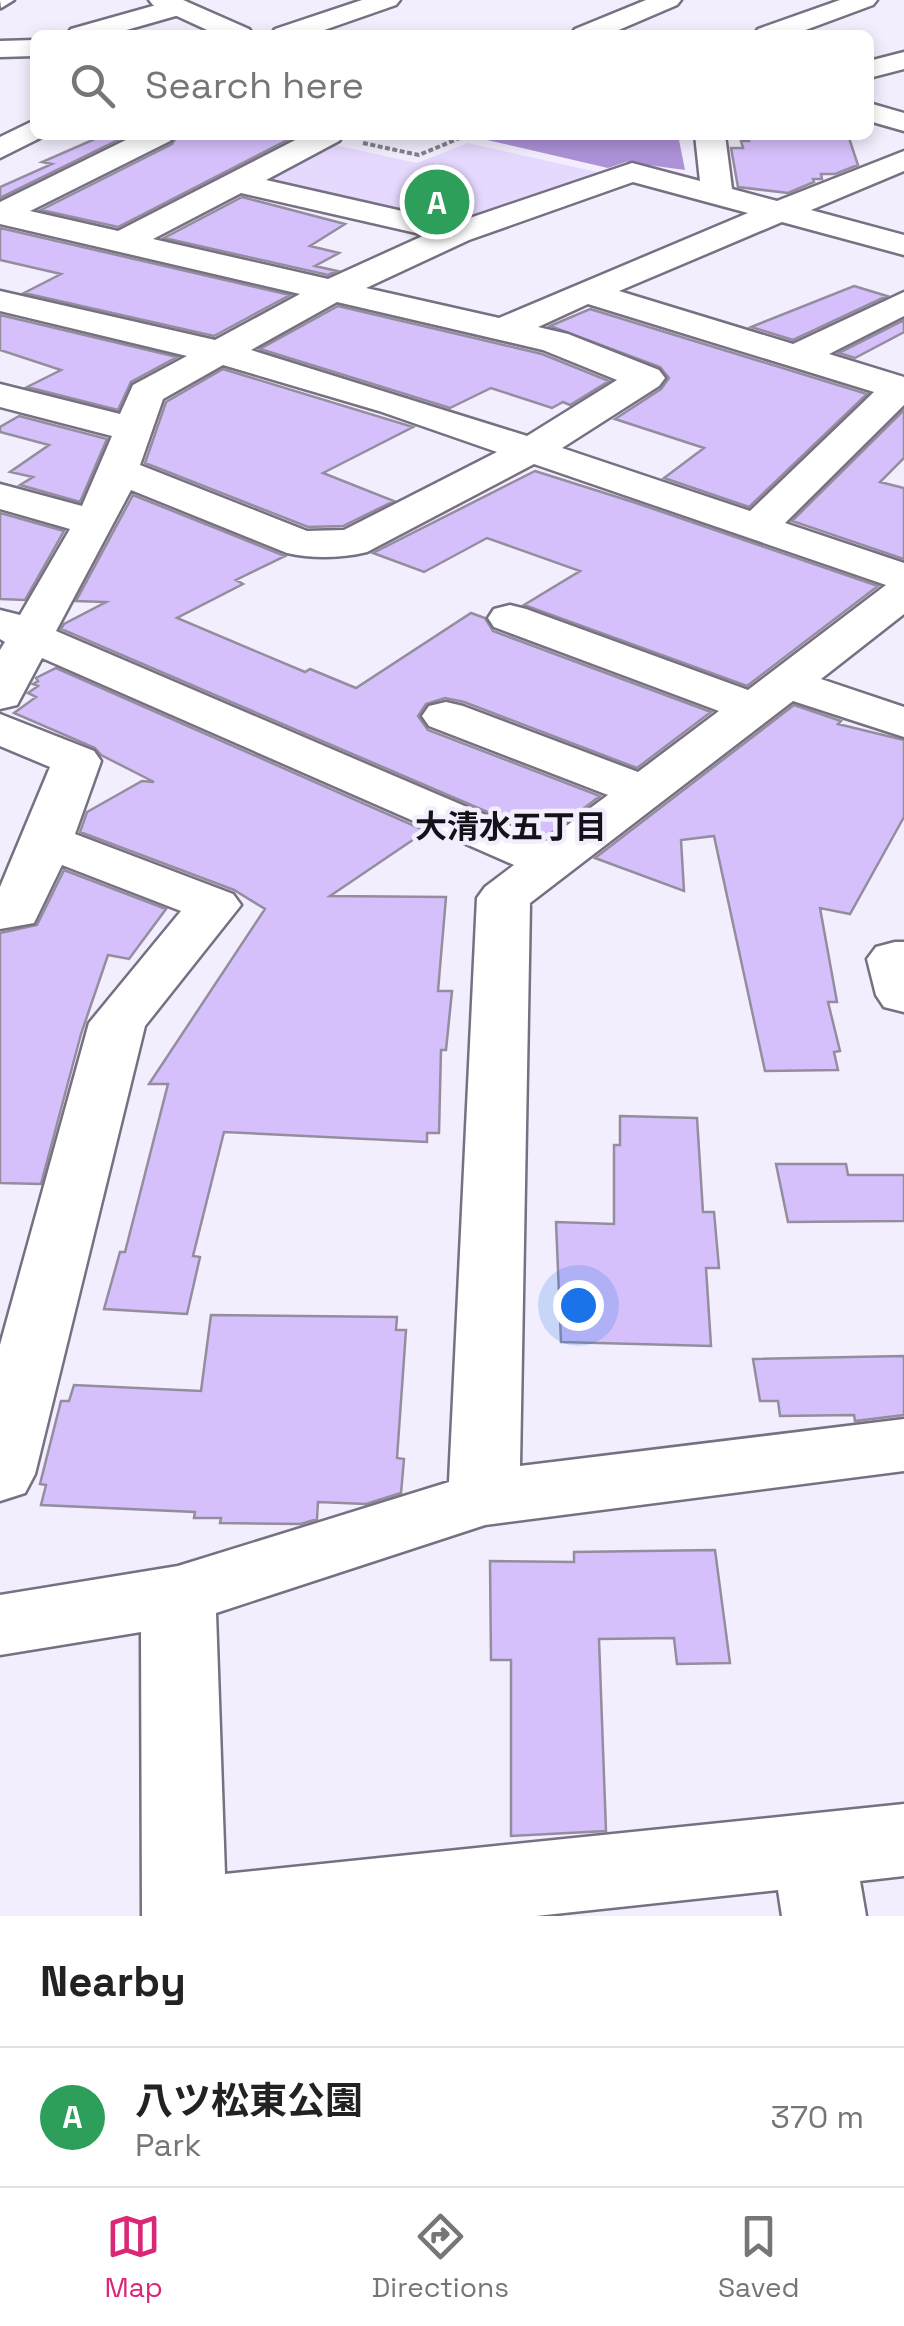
<!DOCTYPE html>
<html lang="en">
<head>
<meta charset="utf-8">
<style>
	body { margin:0; font-family:"Space Grotesk","Noto Sans JP",sans-serif; background:#f6f6f6; color:#222 }
	.you { position:absolute; left:578px; top:1305px; width:35px; height:35px; margin:-25px; border:8px solid #fff; border-radius:50%; background:#1a73e8; box-shadow:0 0 0 15px #1a73e833 }
	.badge { display:grid; place-items:center; width:65px; height:65px; border-radius:50%; background:#db2777; color:#fff; font-size:32px; font-weight:700 }
	.pin { position:absolute; translate:-50% -50%; border:5px solid #fff; box-shadow:0 2px 10px #0006 }
	.list { margin:0; padding:0; list-style:none }
	h2 { display:flex; justify-content:space-between; align-items:center; height:130px; margin:0; padding:0 40px; font-size:42px }
	h2 small { font-size:32px; font-weight:400; color:#767676 }
	.list li { display:grid; grid-template-columns:65px 1fr auto; gap:30px; align-items:center; box-sizing:border-box; height:140px; padding:0 40px; border-top:2px solid #e0e0e0 }
	.list b { display:block; font-size:38px; white-space:nowrap }
	.list p { margin:0; font-size:32px; white-space:nowrap; color:#767676 }
	.list em { font-size:32px; font-style:normal; color:#767676 }
	.icon { flex:none; width:55px; height:55px; fill:none; stroke:currentColor; stroke-width:2; stroke-linecap:round; stroke-linejoin:round }
	.map { position:relative; flex:none; width:904px; height:1916px; overflow:hidden }
	.search { position:absolute; background:#fff; box-shadow:0 5px 15px #0003; left:30px; right:30px; top:30px; height:110px; display:flex; align-items:center; gap:25px; box-sizing:border-box; padding:0 35px; border-radius:15px; color:#767676; font-size:38px }
	.sheet { height:270px; background:#fff }
	nav { display:flex; justify-content:space-around; align-items:center; box-sizing:border-box; height:140px; border-top:2px solid #e0e0e0; background:#fff; font-size:28px; color:#767676 }
	nav a { display:grid; justify-items:center; gap:5px }
	nav .on { color:#db2777 }
	.map>svg:first-child { display:block }
	.green { fill:#e6d9fe }
	.water { fill:#ad92d8 }
	.building { fill:#d6c0fb; stroke:#938d9e; stroke-width:2.5 }
	.lines { fill:none; stroke-linecap:round; stroke-linejoin:round }
	.minor-casing { stroke:#767081; stroke-width:5 }
	.tertiary-casing { stroke:#767081; stroke-width:5 }
	.path { stroke:#85818c; stroke-width:4; stroke-dasharray:5 2.5; stroke-linecap:butt }
	.minor { fill:#fff; fill-rule:evenodd }
	.tertiary { fill:#fff; fill-rule:evenodd }
	.labels { text-anchor:middle; dominant-baseline:central; stroke-width:9; stroke-linejoin:round; paint-order:stroke }
	.neighbourhood-label { font-size:32px; font-weight:bold; fill:#141218; stroke:#f3eefd }
</style>
</head>
<body>
<div class="map">
<svg width="904" height="1916" viewBox="0 0 904 1916">
	<rect width="100%" height="100%" fill="#f3eefd"/>
	<path class="green" d="M468,143L597,172L455,223L262,180L331,144L417,163Z"/>
	<path class="water" d="M479,135H678L685,170L626,162L608,168L474,137Z"/>
	<path class="building" d="M104,135H128L0,198V187L52,164L42,162Z
		M178,135H297L118,227L41,210L172,144Z
		M747,135H848L858,165L835,174H821L822,179H813L814,182L788,193L738,187L731,148H743L741,141H749Z
		M242,197L345,224L310,246L339,253L315,266L337,271L328,275L164,238Z
		M0,228L290,295L214,336L24,293L61,274L0,260Z
		M854,286L887,296L793,340L751,327Z
		M338,306L542,354L609,381L570,405L563,402L552,408L491,388L450,408L260,349Z
		M590,309L867,394L749,507L664,478L704,448L615,419L661,389L669,378L660,367L550,326Z
		M0,315L177,357L131,382L118,410L27,387L61,370L0,350Z
		M904,320V332L855,358L839,353Z
		M223,369L413,427L323,473L394,501L343,526L308,527L145,463L166,402Z
		M904,410V458L880,482L904,488V559L792,521Z
		M19,416L107,439L80,502L20,485L33,477L10,472L49,445L0,432V427Z
		M535,471L633,502L878,586L747,686L524,605L580,571L487,538L424,572L373,553Z
		M133,495L285,556L236,580L243,584L177,618L305,672L310,669L356,688L471,613L485,618L493,631L711,712L637,768L464,702L445,698L426,704L418,716L428,730L600,796L546,837L61,629L64,624L106,602L76,601Z
		M0,513L64,531L25,600L0,599Z
		M56,668L426,831L330,896L446,897L438,991H452L446,1050H441L439,1133H427V1142L224,1132L193,1256L200,1257L187,1314L104,1309L120,1252H125L168,1084H149L265,909L234,890L80,832L87,812L142,781L154,782L101,755L95,748L14,713L36,697L28,693L38,686L33,684L38,681L36,678Z
		M794,705L841,721L838,724L904,740V817L850,914L820,908L837,1002H828L840,1051L834,1052L838,1070L765,1071L714,836L681,840L684,891L595,858Z
		M64,870L166,909L129,959L108,955L81,1034L41,1184L0,1183V933L37,925Z
		M620,1116L697,1118L703,1212H714L719,1268H706L711,1346L561,1342L556,1222L614,1224V1145H620Z
		M776,1164H846L848,1175H904V1221L788,1222Z
		M211,1315L397,1317L396,1330H406L397,1458L404,1459L401,1493L366,1504L318,1502L317,1519L301,1524L220,1523L221,1518H194L195,1512L41,1505L46,1485L40,1484L61,1401H69L74,1385L201,1391Z
		M904,1356V1415L855,1421L854,1415L780,1416L778,1401H760L753,1359Z
		M715,1550L730,1663L677,1664L674,1638L599,1639L606,1831L511,1836V1660H491L490,1561L574,1562V1552Z"/>
	<g class="lines">
		<g class="minor-casing">
			<path id="minor" d="M0,0H14L1,8Z
				M174,0L186,1L190,7L186,13L109,35H67L71,29Z
				M646,0H681L677,5L607,35H571L575,29Z
				M840,0H877L873,5L792,35H754L758,29Z
				M35,40V56L0,57V41Z
				M904,52V69L869,78V61Z
				M869,103L904,113V131L869,121Z
				M35,120V135H46L0,158V137Z
				M136,135H174L170,141L30,211L118,231L305,135H343L339,141L266,180L455,223L632,163L700,181L695,135H725L732,189L777,201L904,151V171L811,210L904,235V255L782,222L619,291L793,344L904,292V316L829,354L904,377V405L785,523L904,563V614L821,679L904,707V737L793,701L530,903L520,1466L904,1419V1471L485,1525L216,1613L225,1874L904,1804V1876L860,1881L866,1916H782L778,1890L536,1916H142L141,1632L0,1655V1595L178,1566L449,1482L477,898L485,887L514,865L42,658L17,705L0,709V650L5,642L0,639V610L20,615L70,529L0,509V484L82,506L112,436L0,407V384L120,414L133,385L187,356L0,311V291L215,340L300,294L0,224V202ZM633,182L748,213L499,318L366,288L469,240ZM241,193L425,235L328,279L153,239ZM337,302L543,350L617,380L527,436L251,350ZM588,304L874,392L750,511L562,448L659,386L665,378L659,370L568,334L538,327ZM223,365L379,411L497,452L344,530L307,531L140,465L163,399ZM534,464L886,585L748,690L526,609L510,605L494,609L488,618L494,627L719,711L638,772L463,706L446,702L429,706L422,716L429,726L608,795L546,841L56,631L131,490L287,553C312,559 342,558 367,552Z
				M0,714L94,751L101,761L75,834L233,894L241,905L145,1026L35,1474L25,1493L0,1501V1345L89,1023L181,911L62,865L34,923L0,929V887L50,767L0,746Z
				M895,942H904V1012L884,1007L876,995L867,959L876,947Z"/>
		</g>
		<g class="tertiary-casing">
			<path id="tertiary" d="M149,0H183L249,29L253,35H218L153,5Z
				M362,0H400L396,5L310,35H271L275,29Z"/>
		</g>
		<path class="path" d="M363,143L419,155L467,135"/>
		<use href="#minor" class="minor"/>
		<use href="#tertiary" class="tertiary"/>
	</g>
	<g class="labels">
		<g class="neighbourhood-label">
			<text x="511" y="827">大清水五丁目</text>
		</g>
	</g>
</svg>
<div class="you"></div>
<div class="pin badge" style="left:437px;top:202px;background:#2e9e5b">A</div>
<div class="search"><svg class="icon" aria-label="search" viewBox="0 0 24 24"><circle cx="10" cy="10" r="6"/><path d="M15 15l6 6"/></svg>Search here</div>
</div>
<section class="sheet">
<h2>Nearby<small></small></h2>
<ul class="list">
<li><span class="badge" style="background:#2e9e5b">A</span><div><b>八ツ松東公園</b><p>Park</p></div><em>370 m</em></li>
</ul>
</section>
<nav>
<a class="on"><svg class="icon" aria-label="map" viewBox="0 0 24 24"><path d="M3 6l6-2 6 2 6-2v14l-6 2-6-2-6 2zM9 4v14M15 6v14"/></svg>Map</a>
<a><svg class="icon" aria-label="directions" viewBox="0 0 24 24"><path d="M12 3l9 9-9 9-9-9zM9 14v-3h6M13 9l2 2-2 2"/></svg>Directions</a>
<a><svg class="icon" aria-label="saved" viewBox="0 0 24 24"><path d="M7 4h10v16l-5-4-5 4z"/></svg>Saved</a>
</nav>
</body>
</html>
